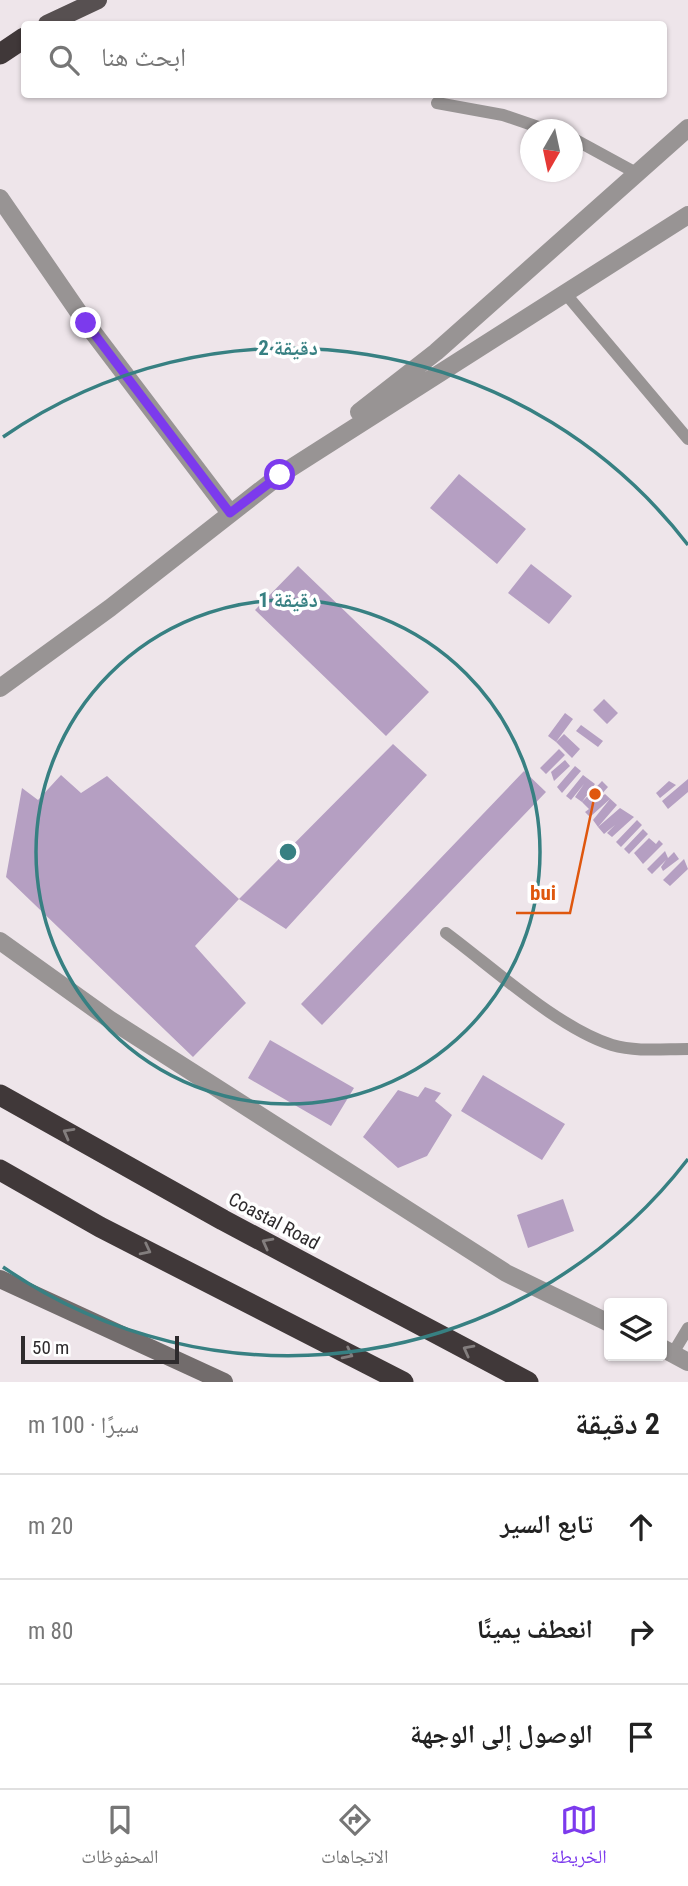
<!DOCTYPE html>
<html lang="ar">
<head>
<meta charset="utf-8">
<style>
	body { margin:0; font-family:"Roboto Condensed","Noto Naskh Arabic",sans-serif; background:#f6f6f6; color:#222; direction:rtl }
	.controls { position:absolute; right:21px; bottom:21px; display:grid; overflow:hidden; border-radius:7px; box-shadow:0 2px 5px #0004 }
	.controls button { width:63px; height:63px; display:grid; place-items:center; padding:0; border:0; border-bottom:2px solid #e0e0e0; background:#fff; color:#222; font:35px sans-serif }
	.compass { position:absolute; left:520px; top:119px; width:63px; height:63px; border-radius:50%; background:#fff; box-shadow:0 2px 5px #0004; rotate:189deg }
	.scale { position:absolute; left:21px; bottom:18px; width:158px; box-sizing:border-box; padding-left:7px; border:4px solid #2e2b2d; border-top:0; font-size:19px; line-height:24px; white-space:nowrap; color:#2e2b2d; -webkit-text-stroke:5px #fff; paint-order:stroke }
	.stop { position:absolute; width:21px; height:21px; margin:-16px; border:5px solid #7c3aed; border-radius:50%; background:#fff }
	.stop.end { background:#7c3aed; border-color:#fff; box-shadow:0 2px 7px #0008 }
	.list { margin:0; padding:0; list-style:none }
	h2 { display:flex; justify-content:space-between; align-items:center; height:91px; margin:0; padding:0 28px; font-size:30px }
	h2 small { font-size:23px; font-weight:400; color:#767676 }
	.list li { display:grid; grid-template-columns:46px 1fr auto; gap:21px; align-items:center; box-sizing:border-box; height:105px; padding:0 28px; border-top:2px solid #e0e0e0 }
	.list b { display:block; font-size:26px; white-space:nowrap }
	.list em { font-size:23px; font-style:normal; color:#767676 }
	.icon { flex:none; width:38px; height:38px; fill:none; stroke:currentColor; stroke-width:2; stroke-linecap:round; stroke-linejoin:round }
	.map { position:relative; flex:none; width:688px; height:1382px; overflow:hidden; direction:ltr }
	.search { position:absolute; background:#fff; box-shadow:0 2px 5px #0004; left:21px; right:21px; top:21px; height:77px; display:flex; align-items:center; gap:18px; box-sizing:border-box; padding:0 24px; border-radius:7px; color:#767676; font-size:26px }
	.sheet { height:406px; background:#fff }
	nav { display:flex; justify-content:space-around; align-items:center; box-sizing:border-box; height:98px; border-top:2px solid #e0e0e0; background:#fff; font-size:19px; color:#767676 }
	nav a { display:grid; justify-items:center; gap:4px }
	nav .on { color:#7c3aed }
	.map>svg:first-child { display:block }
	.building { fill:#b59fc2 }
	.lines { fill:none; stroke-linecap:round; stroke-linejoin:round }
	.lane { stroke:#989494; stroke-width:12 }
	.street { stroke:#989494; stroke-width:18 }
	.secondary { stroke:#726c6c; stroke-width:18 }
	.primary { stroke:#575051; stroke-width:18 }
	.highway { stroke:#403839; stroke-width:21 }
	.oneway { stroke:#837e7e }
	.route { stroke:#7c3aed; stroke-width:9 }
	.ring { fill:none; stroke:#378082; stroke-width:3.5 }
	.labels { text-anchor:middle; dominant-baseline:central; stroke-width:7; stroke-linejoin:round; paint-order:stroke }
	.street-label { font-size:19px; fill:#2e2b2d; stroke:#fff }
	.centre { fill:#378082; stroke:#fff; stroke-width:3.5 }
	.ring-label { font-size:21px; text-anchor:middle; font-weight:bold; fill:#378082; stroke:#fff; stroke-width:7; stroke-linejoin:round; paint-order:stroke }
	.leader { fill:none; stroke:#df570e; stroke-width:2.5 }
	.callout-dot { fill:#df570e; stroke:#fff; stroke-width:2.5 }
	.callout-label { font-size:21px; text-anchor:middle; font-weight:bold; fill:#df570e; stroke:#fff; stroke-width:7; stroke-linejoin:round; paint-order:stroke }
</style>
</head>
<body>
<div class="map">
<svg width="688" height="1382" viewBox="0 0 688 1382">
	<rect width="100%" height="100%" fill="#eee5ea"/>
	<path class="building" d="M459,474L526,529L497,564L430,508Z
		M531,564L572,596L549,624L508,593Z
		M298,566L429,692L386,736L255,610Z
		M604,699L618,713L607,724L593,710Z
		M565,713L573,719L556,742L548,736Z
		M581,725L603,741L598,747L576,731Z
		M564,734L580,749L572,758L556,742Z
		M393,744L427,775L286,929L239,899L195,946L246,1003L193,1057L6,877L22,788L38,800L61,775L81,793L107,776L239,899Z
		M559,749L565,755L546,774L540,768Z
		M565,760L570,766L554,781L551,772Z
		M575,766L581,771L562,793L557,787Z
		M524,771L546,792L322,1025L301,1004Z
		M583,775L595,784L582,802L575,797L584,784L571,800L566,796Z
		M688,779V792L668,809L662,801Z
		M602,781L608,787L592,805L605,794L617,805L598,827L620,808L634,817L612,837L607,833L615,825L604,834L598,827L593,820L610,799L590,817L585,812L589,809L582,802Z
		M669,781L676,785L660,798L656,793Z
		M637,820L642,825L621,847L616,842Z
		M643,829L648,834L629,854L624,849Z
		M649,838L656,844L659,840L663,844L643,864L634,853Z
		M665,851L668,858L674,852L679,859L663,871L661,867L666,860L652,874L647,869Z
		M684,859L688,869L670,886L663,880Z
		M270,1040L354,1088L331,1126L248,1078Z
		M483,1075L565,1124L542,1160L461,1111Z
		M425,1087L441,1093L435,1101L452,1115L427,1156L398,1168L363,1137L398,1090L418,1097Z
		M563,1199L574,1231L528,1248L517,1215Z"/>
	<g class="lines">
		<path class="lane" d="M437,103L503,115L547,130
			M572,138L638,174
			M565,293L688,439
			M446,933C492,967 558,1028 612,1045C636,1052 663,1049 688,1049
			M673,1353L688,1328"/>
		<path class="street" d="M0,198L86,323L230,513
			M359,412L436,352L688,128
			M0,688L110,608L280,475L688,215
			M0,941L109,1019L506,1273L609,1323
			M662,1348L688,1362"/>
		<path class="secondary" d="M0,1279L224,1382"/>
		<path class="primary" d="M47,24L98,0"/>
		<path class="highway" d="M0,54L24,38
			M0,1095L223,1220L528,1382
			M0,1170L100,1227L403,1382"/>
	</g>
	<defs><path id="oneway-chevron" d="M-2-3.5L2.5 0L-2 3.5" fill="none" stroke-width="1.6" stroke-linecap="round" stroke-linejoin="round" transform="scale(1.75)"/></defs>
	<g class="oneway">
		<use href="#oneway-chevron" transform="translate(68 1133) rotate(-151)"/>
		<use href="#oneway-chevron" transform="translate(267 1243) rotate(-152)"/>
		<use href="#oneway-chevron" transform="translate(146 1250) rotate(27)"/>
		<use href="#oneway-chevron" transform="translate(468 1350) rotate(-152)"/>
		<use href="#oneway-chevron" transform="translate(348 1354) rotate(27)"/>
	</g>
	<g class="lines">
		<path class="route" d="M86,323L230,513L280,475"/>
	</g>
	<g class="ring">
		<circle cx="288" cy="852" r="252"/>
		<path d="M688 1159A504 504 0 0 1 3 1267M3 437A504 504 0 0 1 688 545"/>
	</g>
	<g class="labels">
		<g class="street-label">
			<text transform="translate(274 1221) rotate(28)">Coastal Road</text>
		</g>
	</g>
	<circle cx="288" cy="852" r="10" class="centre"/>
	<g class="ring-label">
		<text x="288" y="355">2 دقيقة</text>
		<text x="288" y="607">1 دقيقة</text>
	</g>
	<path class="leader" d="M595 794L570 913H516"/>
	<circle class="callout-dot" cx="595" cy="794" r="7"/>
	<g class="callout-label">
		<text x="543" y="900">bui</text>
	</g>
</svg>
<div class="controls">
<button><svg class="icon" aria-label="layers" viewBox="0 0 24 24"><path d="M12 4l9 5-9 5-9-5zM3 14l9 5 9-5"/></svg></button>
</div>
<svg class="compass" viewBox="-18 -18 36 36"><path d="M0-13l5 13h-10z" fill="#e53935"/><path d="M0 13l5-13h-10z" fill="#767676"/></svg>
<div class="scale">50 m</div>
<div class="stop" style="left:280px;top:475px"></div>
<div class="stop end" style="left:86px;top:323px"></div>
<div class="search"><svg class="icon" aria-label="search" viewBox="0 0 24 24"><circle cx="10" cy="10" r="6"/><path d="M15 15l6 6"/></svg>ابحث هنا</div>
</div>
<section class="sheet">
<h2>2 دقيقة<small>سيرًا · 100 m</small></h2>
<ul class="list">
<li><svg class="icon" aria-label="ahead" viewBox="0 0 24 24"><path d="M12 20V5M6 11l6-6 6 6"/></svg><div><b>تابع السير</b></div><em>20 m</em></li>
<li><svg class="icon" aria-label="right" viewBox="0 0 24 24"><path d="M7 20v-9h11M14 6l5 5-5 5"/></svg><div><b>انعطف يمينًا</b></div><em>80 m</em></li>
<li><svg class="icon" aria-label="arrive" viewBox="0 0 24 24"><path d="M6 21V4h12l-3 4 3 4H6"/></svg><div><b>الوصول إلى الوجهة</b></div></li>
</ul>
</section>
<nav>
<a class="on"><svg class="icon" aria-label="map" viewBox="0 0 24 24"><path d="M3 6l6-2 6 2 6-2v14l-6 2-6-2-6 2zM9 4v14M15 6v14"/></svg>الخريطة</a>
<a><svg class="icon" aria-label="directions" viewBox="0 0 24 24"><path d="M12 3l9 9-9 9-9-9zM9 14v-3h6M13 9l2 2-2 2"/></svg>الاتجاهات</a>
<a><svg class="icon" aria-label="saved" viewBox="0 0 24 24"><path d="M7 4h10v16l-5-4-5 4z"/></svg>المحفوظات</a>
</nav>
</body>
</html>
